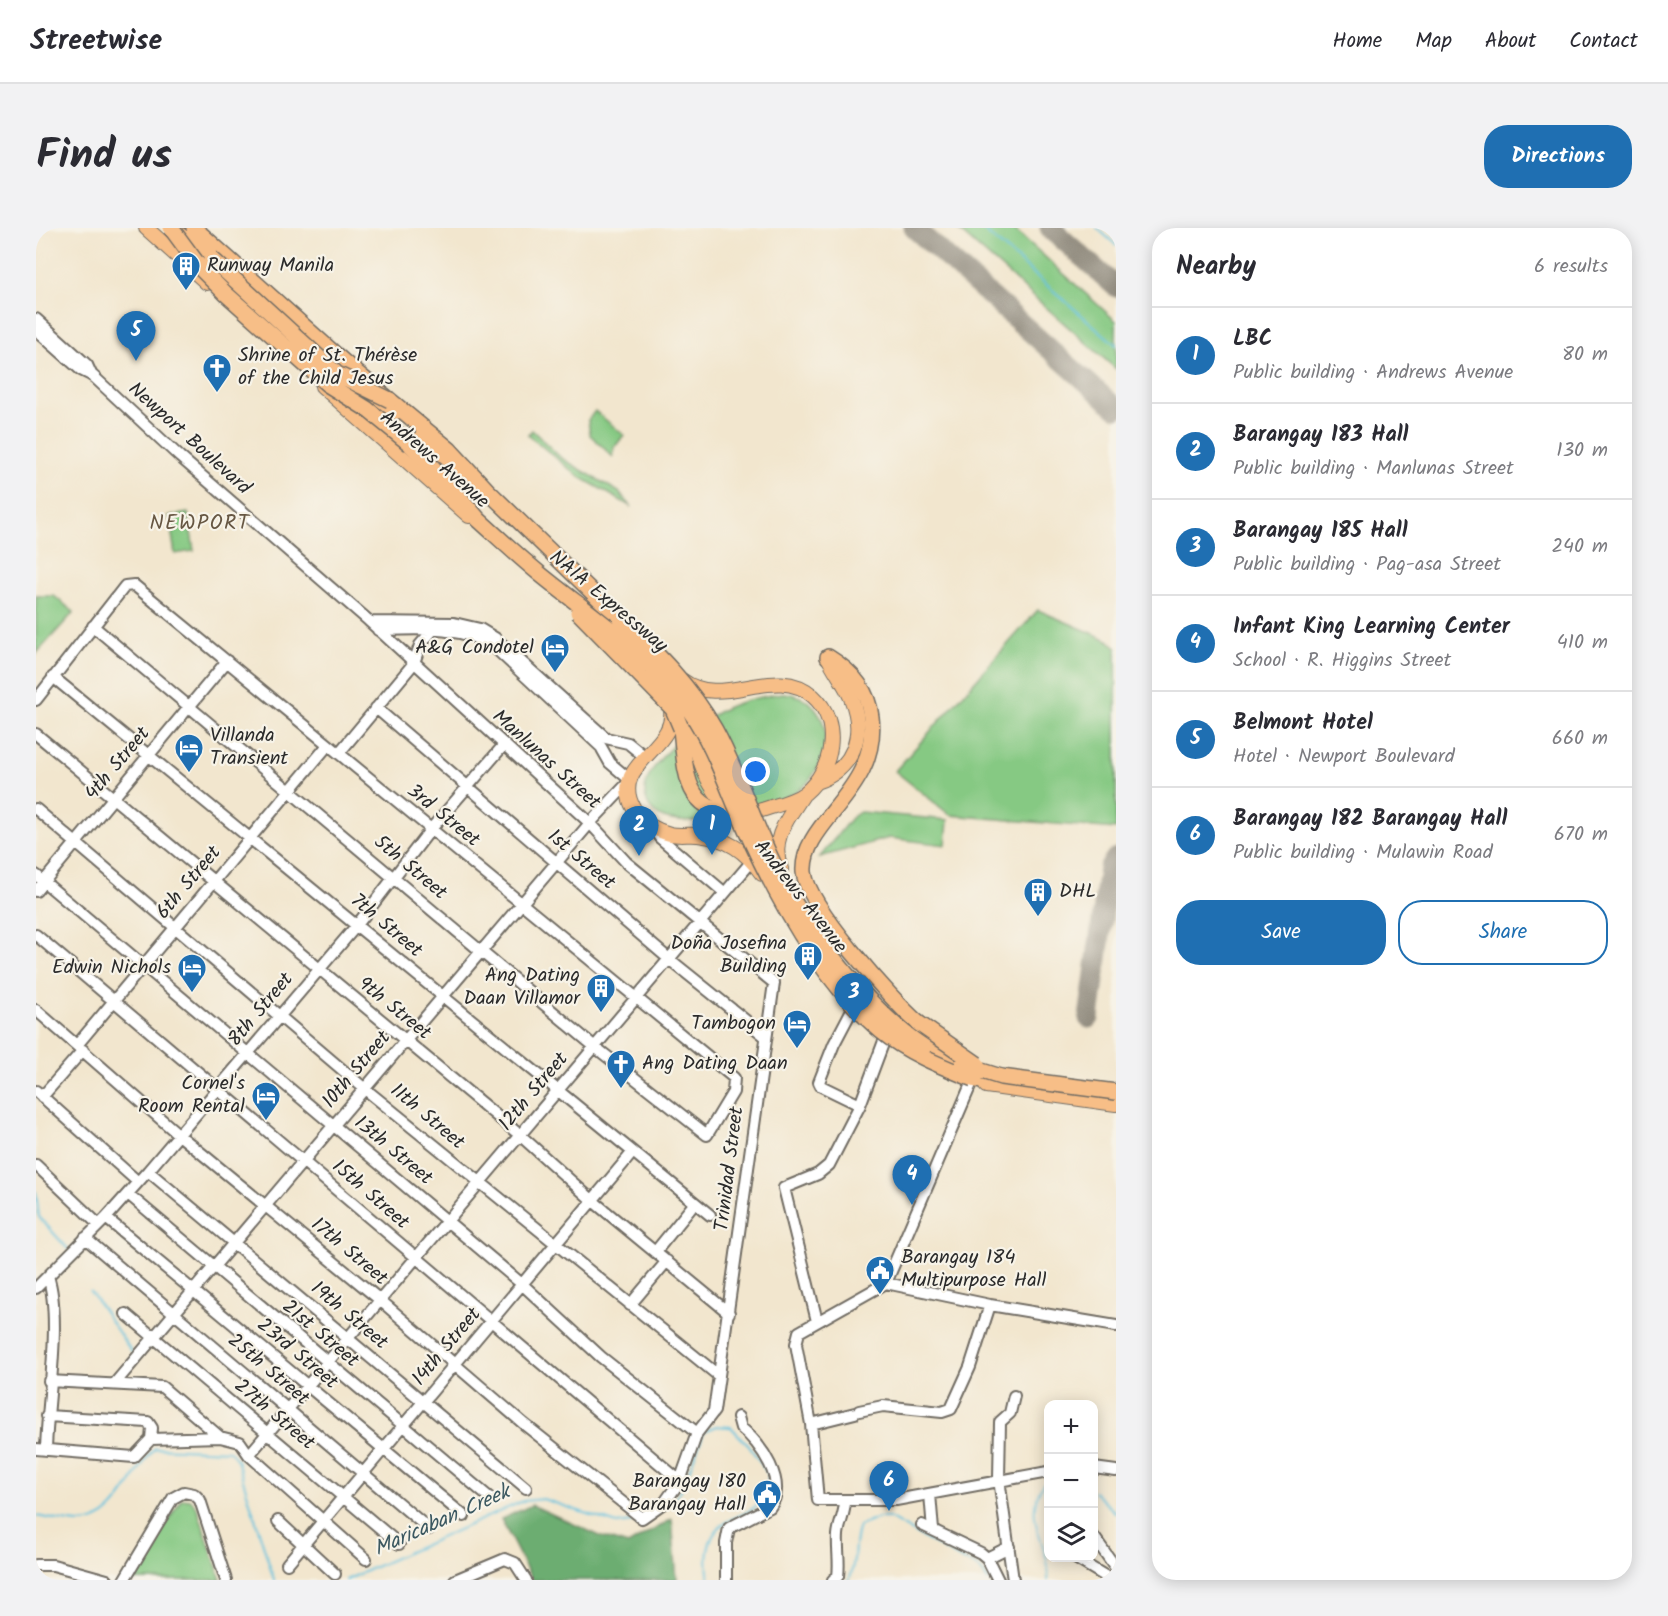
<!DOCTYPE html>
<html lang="en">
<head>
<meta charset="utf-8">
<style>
	body { margin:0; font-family:Kalam,sans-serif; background:#f2f2f3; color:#2b2b33 }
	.controls { position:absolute; right:18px; bottom:18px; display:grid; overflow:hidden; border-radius:12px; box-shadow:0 3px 15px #0003 }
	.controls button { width:54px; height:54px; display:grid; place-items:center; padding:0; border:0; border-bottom:2px solid #e1e1e2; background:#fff; color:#2b2b33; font:30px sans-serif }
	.you { position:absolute; left:720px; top:544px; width:21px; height:21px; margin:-15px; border:4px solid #fff; border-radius:50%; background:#1a73e8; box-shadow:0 0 0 9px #1a73e833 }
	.badge { display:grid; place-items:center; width:39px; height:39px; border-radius:50%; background:#1f6fb2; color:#fff; font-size:20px; font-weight:700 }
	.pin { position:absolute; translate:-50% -50px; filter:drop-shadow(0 2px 3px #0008) }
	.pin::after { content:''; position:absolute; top:32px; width:21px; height:18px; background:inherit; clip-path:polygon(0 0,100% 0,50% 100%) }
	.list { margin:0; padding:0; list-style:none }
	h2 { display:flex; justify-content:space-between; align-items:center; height:78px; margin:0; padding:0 24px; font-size:26px }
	h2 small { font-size:20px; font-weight:400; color:#7c7c81 }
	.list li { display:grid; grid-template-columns:39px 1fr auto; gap:18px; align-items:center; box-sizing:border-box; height:96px; padding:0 24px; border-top:2px solid #e1e1e2 }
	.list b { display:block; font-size:22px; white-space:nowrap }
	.list p { margin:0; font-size:20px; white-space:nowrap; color:#7c7c81 }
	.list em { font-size:20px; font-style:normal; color:#7c7c81 }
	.actions { display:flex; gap:12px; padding:18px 24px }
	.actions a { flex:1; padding:14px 0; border:2px solid #1f6fb2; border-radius:24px; text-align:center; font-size:21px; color:#1f6fb2 }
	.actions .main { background:#1f6fb2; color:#fff }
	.icon { flex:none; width:33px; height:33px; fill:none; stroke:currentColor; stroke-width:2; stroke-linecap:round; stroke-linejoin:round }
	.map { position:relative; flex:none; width:1080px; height:1352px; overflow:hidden; border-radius:24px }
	header { display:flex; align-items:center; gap:36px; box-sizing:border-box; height:84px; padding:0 30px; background:#fff; border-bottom:2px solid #e1e1e2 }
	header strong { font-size:28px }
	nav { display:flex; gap:33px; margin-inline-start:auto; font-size:21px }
	.intro { display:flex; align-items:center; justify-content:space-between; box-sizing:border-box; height:144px; padding:0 36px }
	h1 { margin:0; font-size:42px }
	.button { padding:15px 27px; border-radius:24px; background:#1f6fb2; color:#fff; font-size:21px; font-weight:700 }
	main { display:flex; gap:36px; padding:0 36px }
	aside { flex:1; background:#fff; border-radius:24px; box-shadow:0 3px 15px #0003 }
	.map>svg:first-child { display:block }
	.green { fill:#86c983; stroke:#587a57; stroke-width:1.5 }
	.forest { fill:#6cad71; stroke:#4c6c4e; stroke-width:1.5 }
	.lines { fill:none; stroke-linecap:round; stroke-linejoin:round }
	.stream { stroke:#60c1de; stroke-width:2 }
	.taxiway { stroke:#8e887c; stroke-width:21 }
	.minor-casing { stroke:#716c64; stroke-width:14 }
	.major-casing { stroke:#716c64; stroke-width:16 }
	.highway-casing { stroke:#716c64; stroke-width:18 }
	.minor { stroke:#fff; stroke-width:10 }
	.major { stroke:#f7be87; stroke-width:14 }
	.highway { stroke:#f7be87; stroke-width:15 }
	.highway-bridge-casing { stroke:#716c64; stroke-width:18; stroke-linecap:butt }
	.highway-bridge { stroke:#f7be87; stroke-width:15 }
	.labels { text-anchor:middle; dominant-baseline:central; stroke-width:4.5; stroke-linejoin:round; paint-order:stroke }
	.poi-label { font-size:20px; fill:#2b2b2b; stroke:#f7f3e8; text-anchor:end }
	.street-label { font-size:20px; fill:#2b2b2b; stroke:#f7f3e8 }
	.neighbourhood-label { font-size:21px; letter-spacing:1.5px; fill:#675743; stroke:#f7f3e8 }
	.water-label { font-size:21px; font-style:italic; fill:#3b5861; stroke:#f7f3e8 }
</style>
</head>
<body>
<header>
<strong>Streetwise</strong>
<nav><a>Home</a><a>Map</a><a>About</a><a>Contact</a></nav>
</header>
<div class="intro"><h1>Find us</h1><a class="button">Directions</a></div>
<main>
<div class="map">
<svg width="1080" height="1352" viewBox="0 0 1080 1352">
	<rect width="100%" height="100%" fill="#f7f3e8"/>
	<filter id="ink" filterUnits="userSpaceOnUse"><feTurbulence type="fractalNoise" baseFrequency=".0167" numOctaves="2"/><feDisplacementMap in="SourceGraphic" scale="12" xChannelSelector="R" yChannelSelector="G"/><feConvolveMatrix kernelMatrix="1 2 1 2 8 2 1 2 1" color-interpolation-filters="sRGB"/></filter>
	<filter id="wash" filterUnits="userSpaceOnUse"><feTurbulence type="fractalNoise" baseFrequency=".008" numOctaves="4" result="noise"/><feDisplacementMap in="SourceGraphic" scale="24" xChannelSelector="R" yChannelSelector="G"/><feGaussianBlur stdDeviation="1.35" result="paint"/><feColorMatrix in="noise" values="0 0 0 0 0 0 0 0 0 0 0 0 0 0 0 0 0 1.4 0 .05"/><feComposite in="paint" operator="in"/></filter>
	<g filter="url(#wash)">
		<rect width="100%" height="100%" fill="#f2e6ce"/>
		<path class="green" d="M920,0H977L1080,93V141Z
			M559,183L588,207L578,220L577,229L554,207L552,192Z
			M496,202L525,230L583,264L596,279L542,248L492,207Z
			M152,285L158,323L139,326L133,288Z
			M0,368H18L38,384L0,426Z
			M1002,382L1072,412L1080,419V601L914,587L859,543Z
			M747,465C796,469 799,522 772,554C761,567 707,589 690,590C671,592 649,596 631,591C622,589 614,582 611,574C597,542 661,495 686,482C705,472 727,468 747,465Z
			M824,584L912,592L910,617L853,610L784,629L815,590Z
			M146,1271L155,1272L161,1280L185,1352H97V1348Z"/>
		<path class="forest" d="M496,1277L566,1309L592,1317L636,1291L641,1352H496L465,1291Z"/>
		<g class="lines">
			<path class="stream" d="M945,0L1080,117
				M1061,0L1080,17
				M0,964L3,989L32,1021
				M54,1063L98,1127
				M651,1248L668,1204L680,1198L695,1199L713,1218L733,1247C731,1258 729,1269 721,1277C714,1285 701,1288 692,1293C670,1305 669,1330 673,1352
				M1058,1264L1080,1285
				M0,1288C14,1290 28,1294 42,1295C83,1296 95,1245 119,1220L194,1223L201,1232L238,1352
				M613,1290L638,1275L648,1256
				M310,1352L487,1273L507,1271L581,1296L605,1293
				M813,1352C821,1335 816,1316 823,1298L843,1290H853L922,1330L942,1339L952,1352
				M1012,1352C1016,1316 984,1293 1007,1256L1012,1255"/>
			<path class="taxiway" d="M878,0L1080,180
				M1014,0L1080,59
				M1053,790L1073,640L1080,630"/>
		</g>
	</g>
	<g filter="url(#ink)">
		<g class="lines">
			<g class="minor-casing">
				<path id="minor" d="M0,91L51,137L56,148
					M0,102L45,142L57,148L144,229L332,392L554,595L590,634L738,755L678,1183L661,1205L644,1253L629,1274L606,1290L488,1196L344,1072L142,906L0,782
					M334,394L418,395L444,401L459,410L570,510L592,515L608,528
					M342,402C381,401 425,397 458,419L565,519L574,535L593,551
					M17,449L674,987
					M0,472L89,358L98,357L698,850L697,864L671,907L559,819L57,398
					M340,480L633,731L729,808
					M0,506L485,908L557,973L693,1085
					M303,525L378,435L384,417L396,403
					M0,581L329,861L683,1148
					M617,600L624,610L689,665
					M0,647L487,1057L565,1129L661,1205
					M0,663L191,433
					M0,707L644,1253
					M820,774L798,816L783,854L785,858L824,877
					M41,817L292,517
					M936,854L850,1055L763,1104L760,1116L775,1196L782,1272H860L1012,1244
					M0,863L102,954
					M6,869L47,822
					M0,937L63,997
					M112,943L490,1260
					M92,966L455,1271
					M70,990L428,1288
					M49,1010L393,1301
					M620,1023L659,975
					M850,1055L954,1077L1080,1098
					M0,1060L70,990L112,943L321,697L395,601L467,518
					M594,1077L631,1033
					M90,1086L363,1316
					M781,1093L748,960L782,946L793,937L824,877L851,805
					M13,1153L126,1159L184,1209
					M80,1154L554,595L592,555
					M823,1183L847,1178L906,1184L915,1181L934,1139L954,1077
					M11,1188L112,1194L116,1200L115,1211
					M775,1196L819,1185
					M0,1221L98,1229L115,1211L184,1209L204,1214L213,1227L330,1331
					M10,1222C11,1174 26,1091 12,1048
					M213,1227L716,633
					M1058,1240L1080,1243
					M894,1266L897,1302
					M242,1293L299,1346
					M886,1297L945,1325L951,1330L962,1352
					M1058,1309L1080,1340
					M951,1330L973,1319
					M1039,1330L1074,1351
					M251,1336L597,924
					M0,1337H17L71,1352
					M88,1352L137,1270L148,1264L158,1266L164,1272L190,1352
					M419,1352L469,1331L479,1335L490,1352
					M690,1352V1315L693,1300L734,1279C752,1255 725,1215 705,1200L702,1189
					M797,1352L802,1348C804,1334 801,1321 802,1307C803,1295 809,1286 809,1273
					M977,1352L963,1251L964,1194L974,1185L978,1168"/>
			</g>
			<g class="major-casing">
				<path id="major" d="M110,0L171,55
					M315,155L341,179L360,184
					M286,158L433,288
					M386,208L426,243
					M634,477C646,521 571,534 598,581C606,595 619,602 634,606C644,608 653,606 662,607C691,610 710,623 726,646
					M642,479L649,488C660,515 666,554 689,575C703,589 718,585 735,579C746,576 760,572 769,565C797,542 806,494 777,468C739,434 686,483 646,452
					M780,554C818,541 830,507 815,470C809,456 799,443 792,429
					M745,641C733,612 752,590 767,567
					M880,809L896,820L937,839
					M950,858L1080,876"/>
			</g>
			<g class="highway-casing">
				<path id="highway" d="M158,0L310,136L414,222L453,264L585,392
					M141,5L175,30
					M374,216L410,253L443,292
					M792,429C815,443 832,461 835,489C844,564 765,593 768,644C771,678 855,771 882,795
					M645,500C650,550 649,589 713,585
					M937,851L961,857"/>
			</g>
			<use href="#minor" class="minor"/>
			<use href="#major" class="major"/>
			<use href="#highway" class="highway"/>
			<g class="highway-bridge-casing">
				<path id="highway-bridge" d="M135,0L166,42L189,65L291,156L331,181L374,216
					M175,30L301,146L354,172
					M443,292C463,310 483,329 504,346C558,390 614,425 654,483C678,518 691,559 708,597C739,667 786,754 845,803C872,825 905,838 937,851
					M542,384L637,481L645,500
					M585,392C621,425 655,459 679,502C702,544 716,591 737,635C765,695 832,783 888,819
					M882,795L941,836
					M926,837L965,849L1080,864"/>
			</g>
			<use href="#highway-bridge" class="highway-bridge"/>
		</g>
	</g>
	<defs>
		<g id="building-pin" transform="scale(1.5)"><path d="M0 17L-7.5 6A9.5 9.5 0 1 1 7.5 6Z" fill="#1f6fb2" stroke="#f7f3e8"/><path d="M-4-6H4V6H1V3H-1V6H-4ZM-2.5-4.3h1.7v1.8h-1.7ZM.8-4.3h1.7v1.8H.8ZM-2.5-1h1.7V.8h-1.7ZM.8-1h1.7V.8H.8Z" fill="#fff"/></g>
		<g id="church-pin" transform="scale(1.5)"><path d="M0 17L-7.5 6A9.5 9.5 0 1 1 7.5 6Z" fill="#1f6fb2" stroke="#f7f3e8"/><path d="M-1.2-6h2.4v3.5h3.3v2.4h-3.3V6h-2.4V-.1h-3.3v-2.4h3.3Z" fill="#fff"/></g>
		<g id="hotel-pin" transform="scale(1.5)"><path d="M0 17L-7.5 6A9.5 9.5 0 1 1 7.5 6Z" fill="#1f6fb2" stroke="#f7f3e8"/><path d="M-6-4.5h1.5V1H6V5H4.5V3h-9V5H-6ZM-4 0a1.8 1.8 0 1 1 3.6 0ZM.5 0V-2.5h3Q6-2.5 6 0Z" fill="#fff"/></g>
		<g id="civic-pin" transform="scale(1.5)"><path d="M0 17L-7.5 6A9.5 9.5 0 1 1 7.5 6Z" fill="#1f6fb2" stroke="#f7f3e8"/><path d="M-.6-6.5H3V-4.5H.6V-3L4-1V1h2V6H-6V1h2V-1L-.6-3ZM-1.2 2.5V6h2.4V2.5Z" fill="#fff"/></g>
	</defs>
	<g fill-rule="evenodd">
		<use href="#building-pin" x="150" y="38"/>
		<use href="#church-pin" x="181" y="140"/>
		<use href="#hotel-pin" x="519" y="420"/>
		<use href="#hotel-pin" x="153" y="520"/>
		<use href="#building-pin" x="1002" y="664"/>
		<use href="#building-pin" x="772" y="728"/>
		<use href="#hotel-pin" x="156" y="740"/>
		<use href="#building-pin" x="565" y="760"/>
		<use href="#hotel-pin" x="761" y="796"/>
		<use href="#church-pin" x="585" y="836"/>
		<use href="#hotel-pin" x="230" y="868"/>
		<use href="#civic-pin" x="844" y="1042"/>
		<use href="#civic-pin" x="731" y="1266"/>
	</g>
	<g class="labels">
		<g class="poi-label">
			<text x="171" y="38" text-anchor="start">Runway Manila</text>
			<text x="202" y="128" text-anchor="start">Shrine of St. Thérèse<tspan x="202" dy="23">of the Child Jesus</tspan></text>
			<text x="498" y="420">A&amp;G Condotel</text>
			<text x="174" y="508" text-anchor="start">Villanda<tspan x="174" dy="23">Transient</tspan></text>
			<text x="1023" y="664" text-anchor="start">DHL</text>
			<text x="751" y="716">Doña Josefina<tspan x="751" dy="23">Building</tspan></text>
			<text x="135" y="740">Edwin Nichols</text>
			<text x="544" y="748">Ang Dating<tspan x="544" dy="23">Daan Villamor</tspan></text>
			<text x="740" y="796">Tambogon</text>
			<text x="606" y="836" text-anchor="start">Ang Dating Daan</text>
			<text x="209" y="856">Cornel's<tspan x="209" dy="23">Room Rental</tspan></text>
			<text x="865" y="1030" text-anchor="start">Barangay 184<tspan x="865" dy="23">Multipurpose Hall</tspan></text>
			<text x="710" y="1254">Barangay 180<tspan x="710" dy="23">Barangay Hall</tspan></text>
		</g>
		<g class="street-label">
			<text transform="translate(153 211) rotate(42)">Newport Boulevard</text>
			<text transform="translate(398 232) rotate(41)">Andrews Avenue</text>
			<text transform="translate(572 374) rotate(40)">NAIA Expressway</text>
			<text transform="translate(510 532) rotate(42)">Manlunas Street</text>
			<text transform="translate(82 536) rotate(-50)">4th Street</text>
			<text transform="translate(407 588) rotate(39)">3rd Street</text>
			<text transform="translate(545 632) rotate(40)">1st Street</text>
			<text transform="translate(374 640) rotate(40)">5th Street</text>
			<text transform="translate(153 655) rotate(-50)">6th Street</text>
			<text transform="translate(764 669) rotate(52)">Andrews Avenue</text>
			<text transform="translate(350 698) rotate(40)">7th Street</text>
			<text transform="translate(358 781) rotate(39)">9th Street</text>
			<text transform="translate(225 782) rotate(-50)">8th Street</text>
			<text transform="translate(321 842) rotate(-50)">10th Street</text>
			<text transform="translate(498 864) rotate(-50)">12th Street</text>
			<text transform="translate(391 889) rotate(40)">11th Street</text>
			<text transform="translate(357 923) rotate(40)">13th Street</text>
			<text transform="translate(694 941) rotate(-83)">Trinidad Street</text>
			<text transform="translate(334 967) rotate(41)">15th Street</text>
			<text transform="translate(313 1024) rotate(40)">17th Street</text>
			<text transform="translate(313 1088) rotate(40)">19th Street</text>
			<text transform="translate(284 1106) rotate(40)">21st Street</text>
			<text transform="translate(411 1119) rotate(-50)">14th Street</text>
			<text transform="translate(261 1126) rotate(40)">23rd Street</text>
			<text transform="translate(232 1142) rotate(40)">25th Street</text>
			<text transform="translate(238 1187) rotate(40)">27th Street</text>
		</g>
		<g class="neighbourhood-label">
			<text x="164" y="295">NEWPORT</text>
		</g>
		<g class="water-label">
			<text transform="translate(406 1293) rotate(-24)">Maricaban Creek</text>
		</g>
	</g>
</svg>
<div class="controls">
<button>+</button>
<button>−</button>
<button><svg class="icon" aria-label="layers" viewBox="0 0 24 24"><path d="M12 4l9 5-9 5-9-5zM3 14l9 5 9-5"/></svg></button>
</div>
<div class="you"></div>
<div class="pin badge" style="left:676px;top:627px">1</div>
<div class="pin badge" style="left:603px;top:628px">2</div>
<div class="pin badge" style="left:818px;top:795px">3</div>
<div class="pin badge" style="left:876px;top:977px">4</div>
<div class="pin badge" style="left:100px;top:133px">5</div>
<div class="pin badge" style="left:853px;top:1283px">6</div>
</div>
<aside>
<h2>Nearby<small>6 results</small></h2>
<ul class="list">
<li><span class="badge">1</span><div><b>LBC</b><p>Public building · Andrews Avenue</p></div><em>80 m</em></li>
<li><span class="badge">2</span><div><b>Barangay 183 Hall</b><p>Public building · Manlunas Street</p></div><em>130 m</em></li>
<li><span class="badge">3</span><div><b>Barangay 185 Hall</b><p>Public building · Pag-asa Street</p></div><em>240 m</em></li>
<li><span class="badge">4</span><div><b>Infant King Learning Center</b><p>School · R. Higgins Street</p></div><em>410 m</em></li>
<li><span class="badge">5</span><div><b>Belmont Hotel</b><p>Hotel · Newport Boulevard</p></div><em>660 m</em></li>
<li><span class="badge">6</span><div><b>Barangay 182 Barangay Hall</b><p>Public building · Mulawin Road</p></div><em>670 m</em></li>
</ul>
<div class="actions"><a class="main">Save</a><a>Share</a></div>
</aside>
</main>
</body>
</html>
